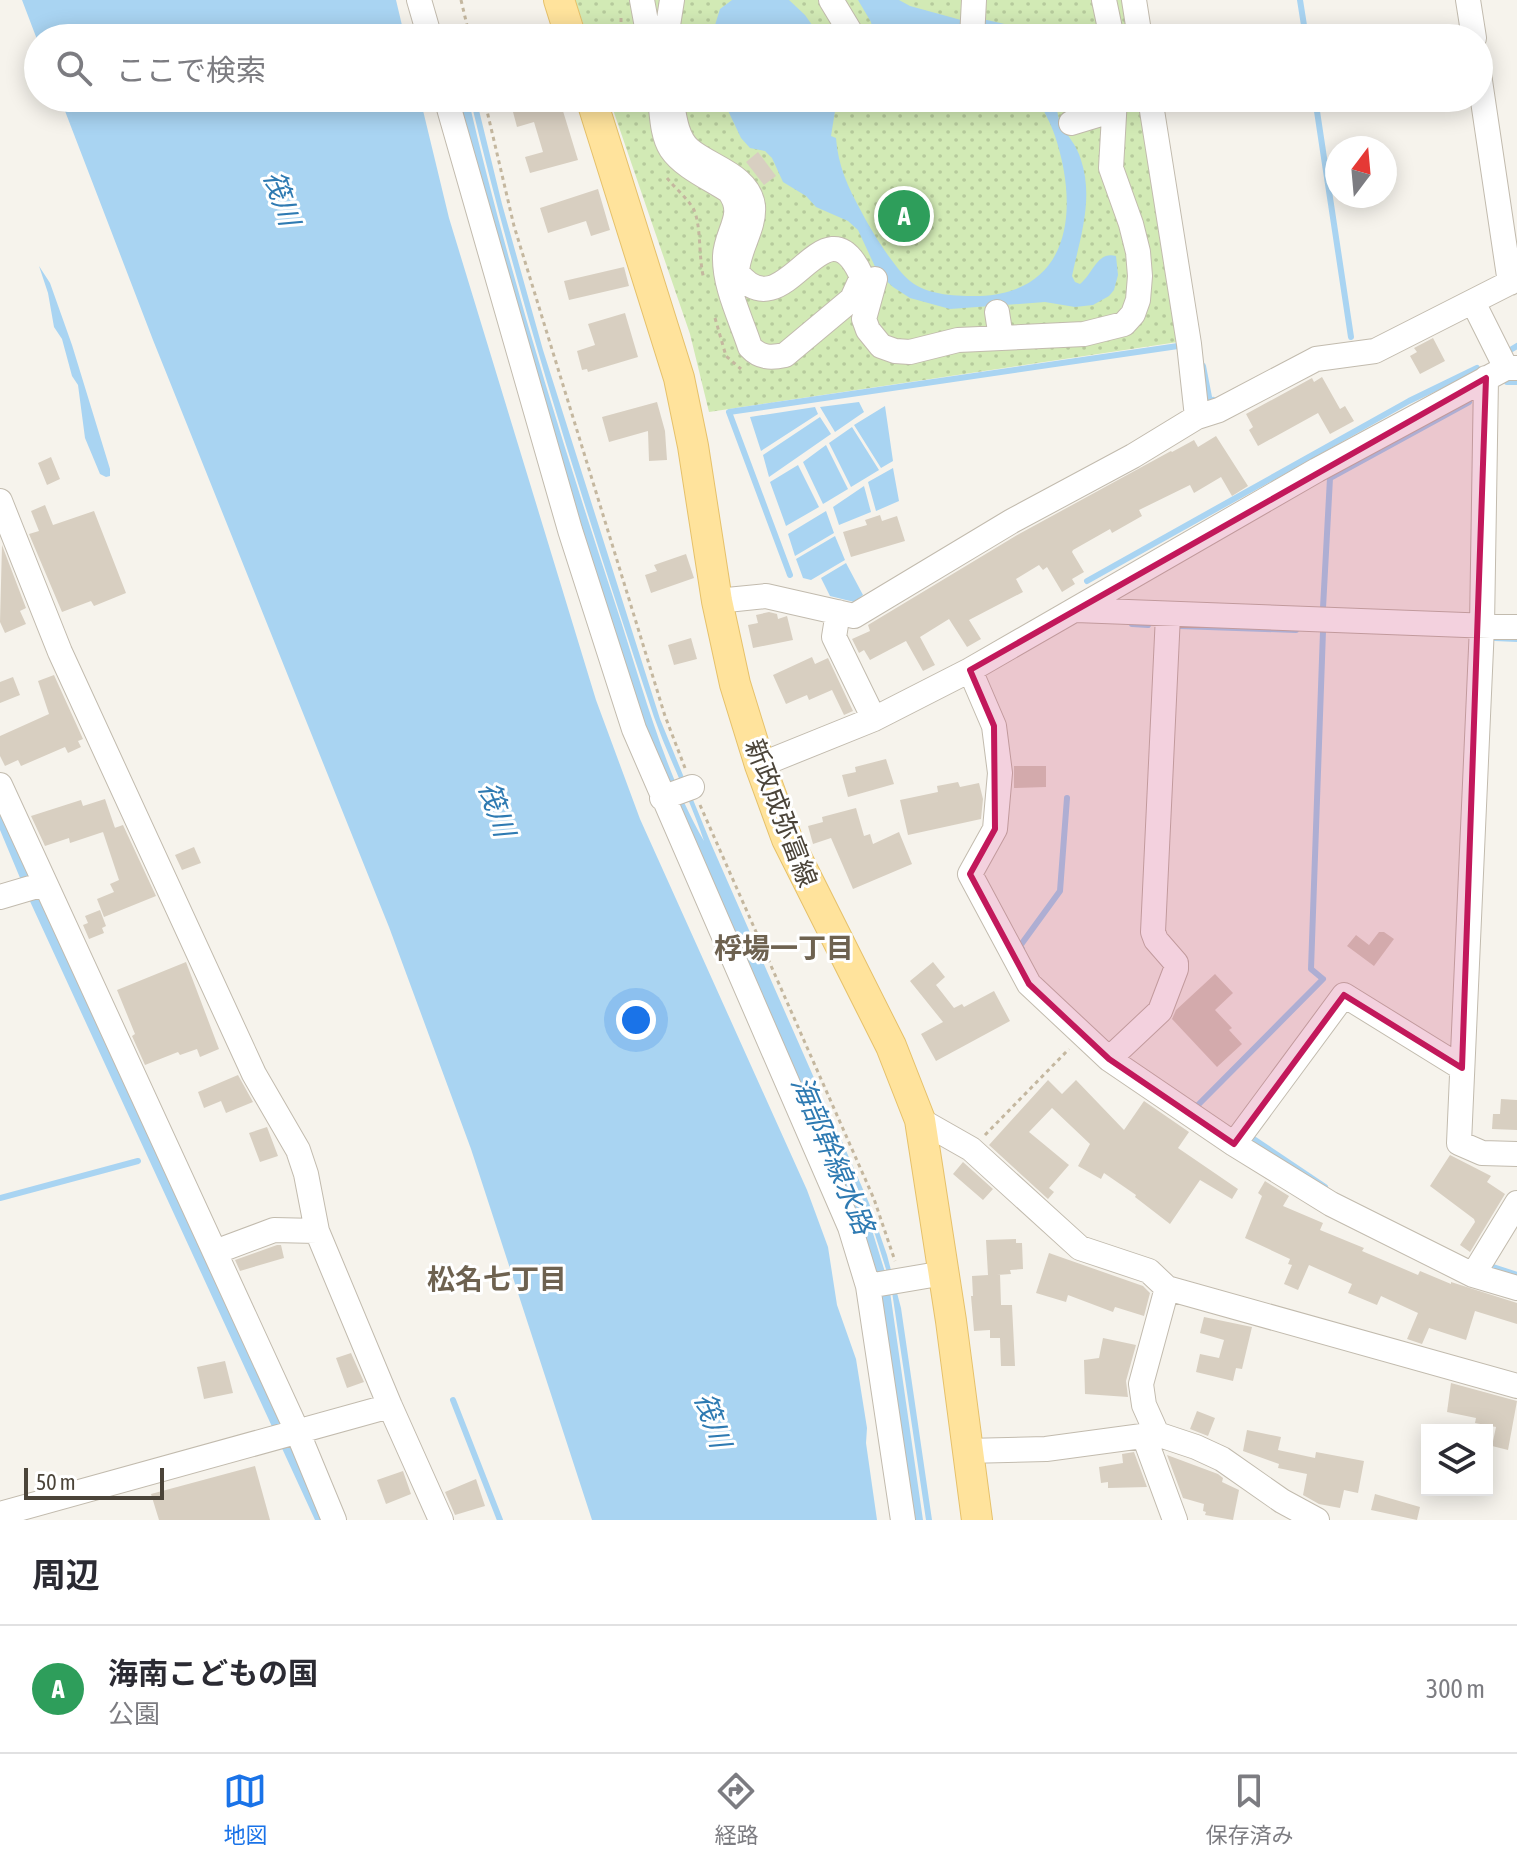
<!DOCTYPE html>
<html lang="ja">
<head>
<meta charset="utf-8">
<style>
	body { margin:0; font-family:"Asap Condensed","Noto Sans JP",sans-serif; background:#f7f7f7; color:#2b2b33 }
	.controls { position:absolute; right:24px; bottom:24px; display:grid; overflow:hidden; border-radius:0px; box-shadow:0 4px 20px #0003 }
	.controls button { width:72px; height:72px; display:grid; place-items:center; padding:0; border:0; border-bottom:2px solid #e1e1e2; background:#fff; color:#2b2b33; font:40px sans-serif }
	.compass { position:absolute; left:1325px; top:136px; width:72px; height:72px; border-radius:50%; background:#fff; box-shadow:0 4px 20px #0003; rotate:16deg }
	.scale { position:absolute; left:24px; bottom:20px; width:140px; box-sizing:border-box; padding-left:8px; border:4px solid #4b4439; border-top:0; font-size:22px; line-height:28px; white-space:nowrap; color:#4b4439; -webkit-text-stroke:6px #fff; paint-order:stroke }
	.you { position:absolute; left:636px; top:1020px; width:28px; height:28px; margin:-20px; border:6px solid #fff; border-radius:50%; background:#1a73e8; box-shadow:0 0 0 12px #1a73e833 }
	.badge { display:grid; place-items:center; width:52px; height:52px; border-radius:50%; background:#1a73e8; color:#fff; font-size:26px; font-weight:700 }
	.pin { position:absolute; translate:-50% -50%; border:4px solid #fff; box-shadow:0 2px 8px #0006 }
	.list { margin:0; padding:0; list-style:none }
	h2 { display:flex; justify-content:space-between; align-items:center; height:104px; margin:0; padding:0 32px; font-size:34px }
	h2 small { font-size:26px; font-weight:400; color:#7c7c81 }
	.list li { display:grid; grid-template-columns:52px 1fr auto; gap:24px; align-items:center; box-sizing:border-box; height:128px; padding:0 32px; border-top:2px solid #e1e1e2 }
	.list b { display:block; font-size:30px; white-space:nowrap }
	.list p { margin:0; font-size:26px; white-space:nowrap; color:#7c7c81 }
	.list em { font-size:26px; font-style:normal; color:#7c7c81 }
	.icon { flex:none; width:44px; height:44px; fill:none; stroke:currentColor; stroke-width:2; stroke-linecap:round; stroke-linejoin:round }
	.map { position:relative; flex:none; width:1517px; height:1520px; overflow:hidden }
	.search { position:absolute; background:#fff; box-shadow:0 4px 20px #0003; left:24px; right:24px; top:24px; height:88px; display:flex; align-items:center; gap:20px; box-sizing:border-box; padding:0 28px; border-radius:44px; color:#7c7c81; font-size:30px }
	.sheet { height:232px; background:#fff }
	nav { display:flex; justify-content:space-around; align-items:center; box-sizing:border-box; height:112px; border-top:2px solid #e1e1e2; background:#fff; font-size:22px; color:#7c7c81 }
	nav a { display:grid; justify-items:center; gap:4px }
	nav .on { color:#1a73e8 }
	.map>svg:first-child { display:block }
	.park { fill:url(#park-dots) }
	.water { fill:#a9d4f2 }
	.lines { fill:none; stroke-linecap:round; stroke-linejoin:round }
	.stream { stroke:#a9d4f2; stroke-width:6 }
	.building { fill:#d8cfc1 }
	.minor-casing { stroke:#c2bbae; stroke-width:26 }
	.major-casing { stroke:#e6c16a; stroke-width:32 }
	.path { stroke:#c4b79f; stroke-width:3; stroke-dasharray:4 4; stroke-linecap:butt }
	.minor { stroke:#fff; stroke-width:24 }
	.major { stroke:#ffe39c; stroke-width:30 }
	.marked { fill:#c2185b; fill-opacity:0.2; stroke:#c2185b; stroke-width:6; stroke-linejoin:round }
	.labels { text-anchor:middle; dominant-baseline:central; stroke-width:6; stroke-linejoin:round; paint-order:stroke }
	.street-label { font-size:26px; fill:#4b4439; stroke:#fff }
	.water-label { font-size:28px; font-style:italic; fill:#2e7ab2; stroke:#fff }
	.neighbourhood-label { font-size:28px; font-weight:bold; fill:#6e6250; stroke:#fff }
</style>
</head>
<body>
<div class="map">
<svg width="1517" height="1520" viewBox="0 0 1517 1520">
	<defs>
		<pattern id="park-dots" width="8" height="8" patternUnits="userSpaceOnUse" patternTransform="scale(2)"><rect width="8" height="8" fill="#d2eab5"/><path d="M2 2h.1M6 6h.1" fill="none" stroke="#b6ca9c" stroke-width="1.8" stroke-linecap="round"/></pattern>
	</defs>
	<rect width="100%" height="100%" fill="#f6f3ec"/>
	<path class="park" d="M575,0H1125L1131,38H588Z
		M609,98H1140L1178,342L709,412L690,334Z"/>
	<path class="water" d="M22,0H396L405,38H38V42Z
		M732,0H789L805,15L821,38H711L720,9Z
		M858,0H899L910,6L961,20H987L1009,25L1026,38H874L871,22Z
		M60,98H420L449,218L596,700L640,819L807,1190L828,1247L837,1305L856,1359L867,1428L866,1443L877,1520H592L471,1149L389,927L153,340Z
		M458,98H468C508,269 560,436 615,603C641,681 663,770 704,841C690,799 669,759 654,717C586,513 520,307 470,98H476L502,204L543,350L660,719L712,846L869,1203L887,1255L901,1308L932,1520H926L891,1285L867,1209L809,1081L867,1214L889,1285L923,1520H912L878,1287L642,723L525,350Z
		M722,98H842L840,105H836L831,136L836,138C838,166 848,187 861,211C870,229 895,269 910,281C929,296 957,296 980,296C1072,292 1079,208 1055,136C1051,123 1043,110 1037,98H1056C1057,106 1057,115 1060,122C1067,136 1077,145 1081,160C1094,199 1080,238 1072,276L1075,282L1080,284C1093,274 1097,251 1116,256L1118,275L1114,290L1109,296L1093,305L1075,307L1045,302L950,309L910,298L893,287L878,273L858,230L848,221L816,207L806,196L783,182L772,158L765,151L750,148L741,138Z
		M39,266L50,283L72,345L110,469V476L106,477L100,474L85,438L78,385L72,376L62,339L54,327L48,293Z
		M859,402L864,412L835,432L820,407Z
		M885,406L893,461L881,468L854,425Z
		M815,407L818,414L761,451L750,417Z
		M820,417L831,434L769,477L763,455Z
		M852,427L879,470L851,487L829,443Z
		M826,445L848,489L823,504L803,462Z
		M798,465L819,507L786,526L770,482Z
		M893,468L899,501L876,511L868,482Z
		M864,486L871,512L839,525L833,507Z
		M826,511L834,533L795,556L788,534Z
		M835,536L845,560L811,580L803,578L796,559Z
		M846,563L863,595L854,602L830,596L821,578Z
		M0,810L324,1520H315L28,897L0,830Z"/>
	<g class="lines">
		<path class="stream" d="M1300,0L1306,38
			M1315,98L1351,337
			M1512,349L1517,346
			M1203,366L1210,402L1213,400
			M1507,382H1517
			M790,575L729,412L1178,346
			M1087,581L1409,401L1477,368
			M1323,608L1330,478L1469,402
			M1132,624L1148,625
			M1179,626L1296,630
			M1495,638L1517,639
			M1022,949L1020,946L1060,891L1067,798
			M1198,1105L1323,979L1311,969L1323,631
			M1255,1140L1325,1187
			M0,1198L138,1161
			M1490,1266L1517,1275
			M453,1400L500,1520"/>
	</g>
	<path class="building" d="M559,98L578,160L530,173L525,157L543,152L534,122L517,127L513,112Z
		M758,152L776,176L764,185L746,162Z
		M598,189L610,230L591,236L586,221L548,233L540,208Z
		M624,267L629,286L569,300L564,281Z
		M625,313L638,357L588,372L587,369L582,370L577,351L595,345L588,324Z
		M1433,338L1445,361L1420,374L1410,356L1417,352L1414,348Z
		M1322,377L1340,409L1345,406L1354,421L1330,434L1318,413L1258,446L1249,430L1253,427L1246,414L1312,378L1314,382Z
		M657,402L665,431L667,460L649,461L648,431L609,442L602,417Z
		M1216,436L1248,486L1232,496L1221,477L1194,493L1190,485L1139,510L1142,516L1112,533L1110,529L1073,550L1072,552L1084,572L1072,579L1075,584L1062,592L1047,567L1043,570L1039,565L1016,579L1023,592L969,620L981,639L967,647L949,619L920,637L935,665L923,671L906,641L870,660L864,650L859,653L852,639L870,631L868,625L1019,534L1171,451L1172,452L1194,440L1198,447Z
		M51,457L60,479L47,485L38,463Z
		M45,505L53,525L94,511L126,593L94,606L91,601L62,612L29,534L39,531L31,511Z
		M880,515L882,521L897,516L905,541L851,557L843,532L867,525L865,520Z
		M2,545L26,608L20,611L26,624L5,633L0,622Z
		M686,554L694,578L651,593L645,575L657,571L654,565Z
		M769,612L777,614L778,619L787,616L793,640L753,648L748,625L758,623L756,615Z
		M691,638L697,659L674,665L668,645Z
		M812,657L815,664L828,658L853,711L844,715L832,690L809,700L807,695L786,704L773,675Z
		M54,675L83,739L78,741L81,747L68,753L65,747L21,766L18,760L5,766L0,756V736L49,714L38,681Z
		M13,677L20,695L0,703V682Z
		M886,759L894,784L848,797L842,775L856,772L855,767Z
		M1014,766H1046V787L1014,788Z
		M958,782L960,787L979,783L983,799L981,819L908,835L900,800L938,792L937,786Z
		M105,799L115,828L70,843L69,838L45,846L31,816L81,800L83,806Z
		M856,808L864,836L870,834L873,844L899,832L912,864L853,889L831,838L813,844L808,826L823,822L822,817Z
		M123,825L156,896L104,917L97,899L114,892L110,884L119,880L103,832Z
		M194,847L201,863L182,870L175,855Z
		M100,910L106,926L102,928L104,933L89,939L83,925L88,923L85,916Z
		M1379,932H1384L1394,939L1374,966L1347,946L1356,935L1369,945Z
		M186,962L219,1049L200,1057L197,1049L180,1055L178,1052L145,1065L132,1036L135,1034L117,990Z
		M933,962L945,977L936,985L954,1008L962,1004L964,1007L994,991L1010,1021L936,1061L921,1034L943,1022L910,981Z
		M1215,974L1233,993L1215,1010L1232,1028L1229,1030L1242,1044L1217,1067L1172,1019L1176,1010Z
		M238,1075L253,1102L226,1113L221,1101L204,1108L198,1092Z
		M1048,1080L1062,1094L1076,1080L1124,1130L1144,1101L1189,1132L1178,1148L1238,1189L1232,1199L1200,1180L1170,1224L1135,1197L1136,1195L1104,1173L1101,1179L1078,1166L1090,1144L1052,1108L1029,1132L1069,1165L1049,1188L1054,1192L1048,1199L989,1145Z
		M1501,1099L1517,1100V1130L1492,1129L1493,1114H1500Z
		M267,1127L278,1156L260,1162L249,1133Z
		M1450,1155L1491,1176L1487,1182L1505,1194L1470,1252L1460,1245L1475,1222L1474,1219L1430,1186Z
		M963,1162L993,1189L983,1200L953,1174Z
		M1265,1181L1289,1196L1283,1206L1323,1223L1320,1230L1364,1248L1362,1251L1418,1275L1420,1271L1451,1284V1282L1517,1303V1324L1475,1311L1466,1340L1429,1328L1422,1344L1407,1339L1418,1313L1381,1296L1377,1305L1348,1293L1352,1284L1309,1265L1298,1290L1284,1284L1292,1265L1288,1264L1290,1259L1245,1238L1262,1196L1258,1193Z
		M1016,1239V1243H1022L1023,1269L1010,1270L1011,1274L997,1275L1000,1274L1001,1305H1012L1015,1366H1001L1000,1338H990V1330L974,1331L971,1296H973L972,1276L988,1275L986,1240Z
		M277,1245H281L284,1258L240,1271L235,1260Z
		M1049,1253L1143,1286L1150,1293L1144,1316L1115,1307L1113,1312L1068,1295L1066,1302L1036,1293Z
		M1204,1317L1252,1327L1242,1369L1236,1368L1233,1381L1196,1372L1200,1354L1219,1358L1224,1340L1200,1333Z
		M1103,1338L1136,1345L1126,1381L1128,1397L1085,1394L1084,1360L1099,1358Z
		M351,1353L364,1382L347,1388L336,1358Z
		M225,1361L233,1393L204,1399L197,1367Z
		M1451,1383L1517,1401L1508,1450L1492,1446L1496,1427L1475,1423L1476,1418L1447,1412Z
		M1197,1411L1215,1418L1208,1436L1190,1429Z
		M1247,1430L1281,1437L1278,1450L1315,1458L1316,1452L1364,1461L1358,1493L1344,1490L1340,1508L1319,1504L1303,1495L1307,1474L1278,1468L1279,1464L1243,1451Z
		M1134,1452L1147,1487L1108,1488V1482L1101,1483L1099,1467L1123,1463L1122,1454Z
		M1167,1455L1218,1474L1223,1478L1222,1482L1239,1490L1233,1520L1205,1515L1206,1512L1203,1511L1204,1504L1183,1498Z
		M255,1466L270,1520H159L151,1494Z
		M403,1471L411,1494L386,1504L377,1480Z
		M476,1479L485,1506L455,1515L445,1492Z
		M1375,1494L1420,1507L1417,1520L1371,1510Z"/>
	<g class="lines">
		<g class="minor-casing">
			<path id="minor" d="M419,0L430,38
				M642,0L649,38
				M831,0L854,38
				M1104,0L1112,38
				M1134,0L1140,38
				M1468,0L1474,38
				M666,38L672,0
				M972,38L974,0
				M1479,74L1510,283
				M446,98L570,530L634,729L850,1227L868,1286L903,1520
				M660,98C662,114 662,135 671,149C683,167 711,179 729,191C747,215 726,231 725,256C724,286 741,319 750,347C760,358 771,358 785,355L852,299L862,277C824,191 785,336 737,272C738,249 755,228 753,206C749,175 710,167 690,150C676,138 674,115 671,98
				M1150,98L1189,344L1197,417
				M1071,123L1114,110
				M875,279L864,319L868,330L881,346L895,351L910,352L958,340L1084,334L1124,324L1133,314L1138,300L1140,276L1138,252L1131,224L1111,168L1115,98
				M1473,302L1506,368
				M997,312L1001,338
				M1486,378L1482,626L1459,1143L1482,1153L1517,1154
				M0,501L60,652L254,1074L298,1150L306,1174L317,1231L390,1406L441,1520
				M717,601L766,596L854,616L1012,521L1133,456L1197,417L1219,410L1316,359L1375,351L1517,279
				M1076,610L1517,627
				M838,612L834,637L874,719
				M970,670L994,726L1000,773L995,829L970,874L1029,984L1109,1059L1234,1144L1331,1204L1473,1275L1517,1288
				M760,765L874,719L970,670L1317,470L1506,368H1517
				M0,785L298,1433L334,1520
				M662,798L692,787
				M0,897L44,884
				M1109,1059L1160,1011L1176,969V963L1156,940L1153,932L1168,615
				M920,1120L971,1149L1080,1248L1149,1271L1167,1288L1517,1386
				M1234,1144L1344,995L1462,1068
				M215,1252L274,1230L317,1231
				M1473,1275L1517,1203
				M868,1286L944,1273
				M1157,1434L1144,1405L1141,1384L1167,1288
				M1144,1436L1175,1520
				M966,1451L1046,1449L1157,1434L1196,1447L1222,1459L1282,1501L1317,1520
				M0,1514L390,1406"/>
		</g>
		<g class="major-casing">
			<path id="major" d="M559,0L571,38
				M591,98L679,378L693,446L717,601L735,684L760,765L787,839L891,1046L920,1120L951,1321L977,1520"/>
		</g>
		<path class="path" d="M461,0L470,38
			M621,38V14
			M484,98L514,226L665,716L685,768
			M634,98L638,113
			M899,98L923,105L941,98
			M667,178C675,188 686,197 693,208C702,225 698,259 704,279
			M715,318L726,356L741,369
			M700,805L874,1199L895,1261
			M985,1135L1069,1049"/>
		<use href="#minor" class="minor"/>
		<use href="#major" class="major"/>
	</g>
	<path class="marked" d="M1486,378L1462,1068L1344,995L1234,1144L1109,1059L1029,984L970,874L995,829L994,726L970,670Z"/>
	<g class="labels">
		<g class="street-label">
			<text transform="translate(781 813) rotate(69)">新政成弥富線</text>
		</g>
		<g class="water-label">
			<text transform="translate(282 198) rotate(71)">筏川</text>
			<text transform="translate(497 809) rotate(71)">筏川</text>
			<text transform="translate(833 1155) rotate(67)">海部幹線水路</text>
			<text transform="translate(713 1420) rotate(71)">筏川</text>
		</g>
		<g class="neighbourhood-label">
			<text x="784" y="948">桴場一丁目</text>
			<text x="497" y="1279">松名七丁目</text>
		</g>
	</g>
</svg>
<div class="controls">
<button><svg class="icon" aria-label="layers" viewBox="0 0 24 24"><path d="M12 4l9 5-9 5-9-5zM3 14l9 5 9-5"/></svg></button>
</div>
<svg class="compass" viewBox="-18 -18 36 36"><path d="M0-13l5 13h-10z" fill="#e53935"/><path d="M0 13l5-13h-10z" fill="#7c7c81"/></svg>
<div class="scale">50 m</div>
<div class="you"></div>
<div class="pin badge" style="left:904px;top:216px;background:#2e9e5b">A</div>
<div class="search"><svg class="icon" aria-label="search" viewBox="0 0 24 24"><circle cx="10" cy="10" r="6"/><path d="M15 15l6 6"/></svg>ここで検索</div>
</div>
<section class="sheet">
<h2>周辺<small></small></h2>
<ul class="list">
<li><span class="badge" style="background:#2e9e5b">A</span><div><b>海南こどもの国</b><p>公園</p></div><em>300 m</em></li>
</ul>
</section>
<nav>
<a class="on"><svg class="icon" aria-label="map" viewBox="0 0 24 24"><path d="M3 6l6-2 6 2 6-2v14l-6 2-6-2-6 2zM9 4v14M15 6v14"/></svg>地図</a>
<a><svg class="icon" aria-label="directions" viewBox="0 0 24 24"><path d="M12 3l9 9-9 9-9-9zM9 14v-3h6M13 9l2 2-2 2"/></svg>経路</a>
<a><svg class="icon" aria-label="saved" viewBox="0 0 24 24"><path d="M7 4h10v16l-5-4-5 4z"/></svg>保存済み</a>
</nav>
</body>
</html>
